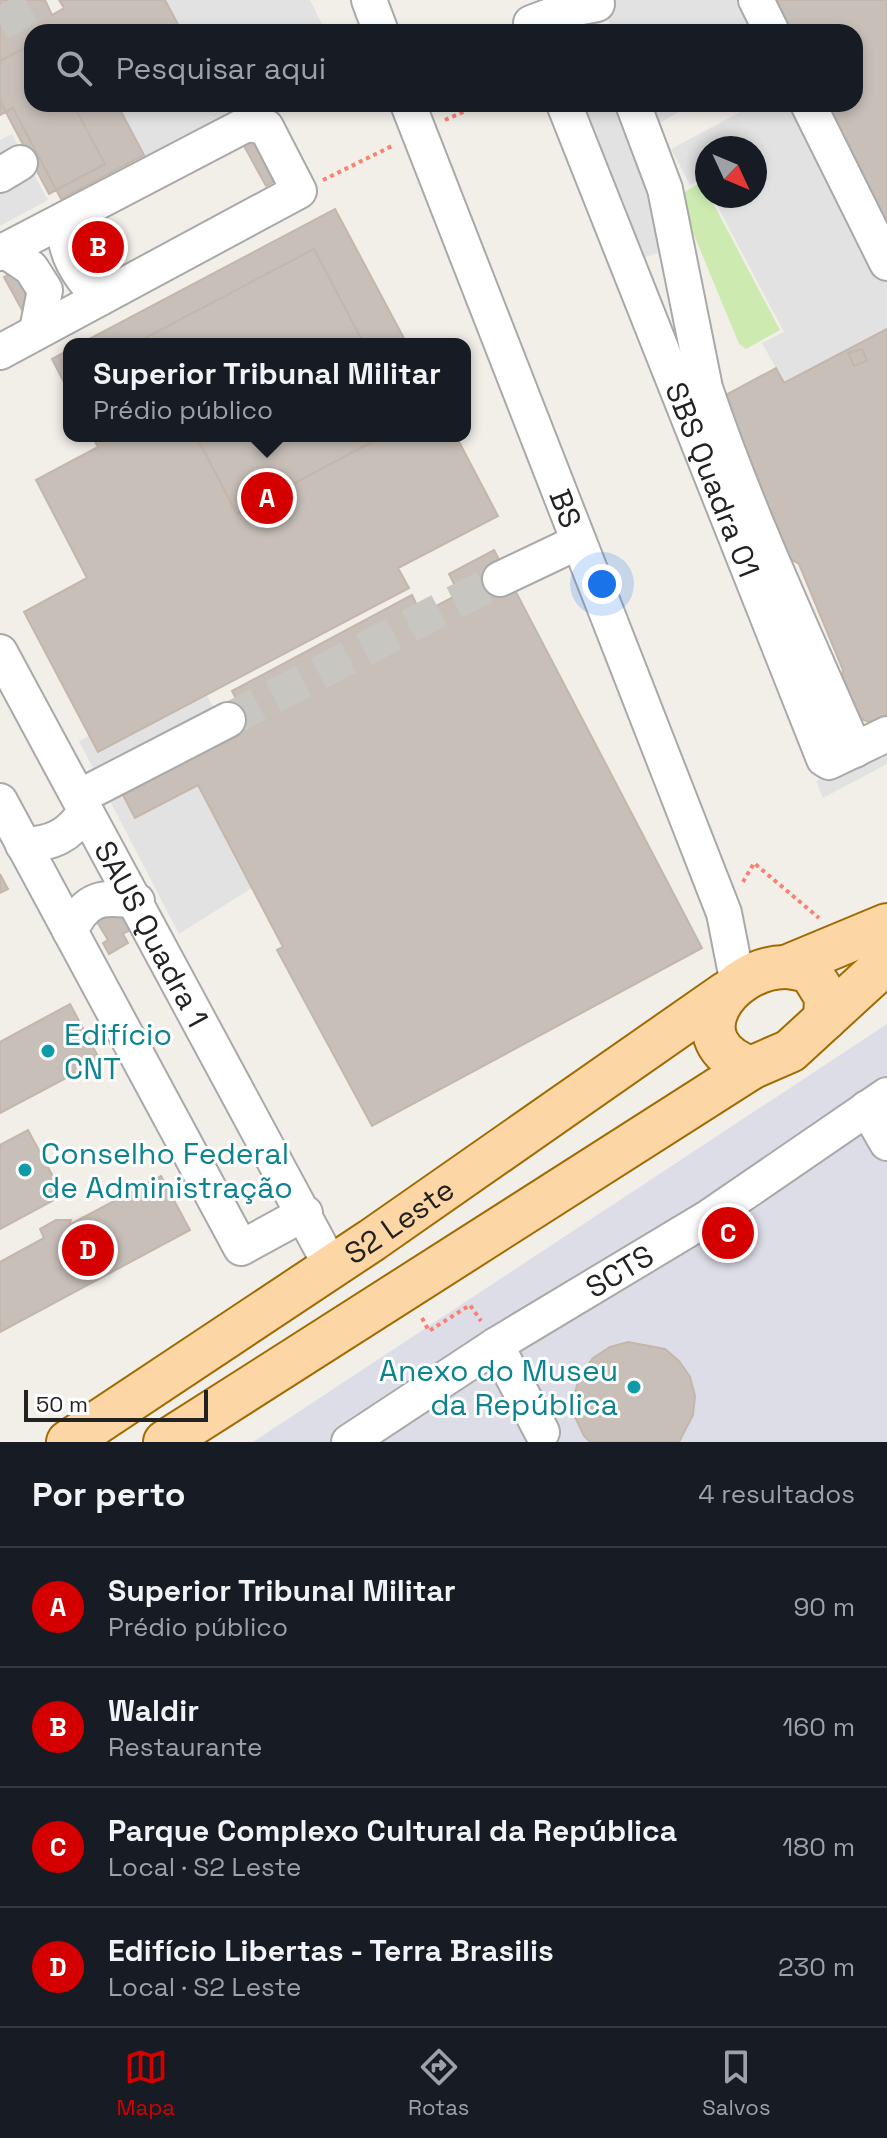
<!DOCTYPE html>
<html lang="pt">
<head>
<meta charset="utf-8">
<style>
	body { margin:0; font-family:"Space Grotesk",sans-serif; background:#20242c; color:#f1f3f6 }
	.compass { position:absolute; left:695px; top:136px; width:72px; height:72px; border-radius:50%; background:#171b24; box-shadow:0 4px 12px #0003; rotate:134deg }
	.scale { position:absolute; left:24px; bottom:20px; width:184px; box-sizing:border-box; padding-left:8px; border:4px solid #222; border-top:0; font-size:22px; line-height:28px; white-space:nowrap; color:#222; -webkit-text-stroke:6px #fff; paint-order:stroke }
	.you { position:absolute; left:602px; top:584px; width:28px; height:28px; margin:-20px; border:6px solid #fff; border-radius:50%; background:#1a73e8; box-shadow:0 0 0 12px #1a73e833 }
	.badge { display:grid; place-items:center; width:52px; height:52px; border-radius:50%; background:#d40000; color:#fff; font-size:26px; font-weight:700 }
	.pin { position:absolute; translate:-50% -50%; border:4px solid #fff; box-shadow:0 2px 8px #0006 }
	.popup { position:absolute; left:63px; top:338px; width:408px; height:104px; box-sizing:border-box; display:grid; place-content:center; border-radius:16px; background:#171b24; filter:drop-shadow(0 2px 6px #0005); font-size:26px; white-space:nowrap; color:#9ea1a6 }
	.popup b { font-size:30px; color:#f1f3f6 }
	.popup::after { content:''; position:absolute; left:50%; top:100%; margin-left:-16px; border:16px solid transparent; border-top-color:#171b24 }
	.list { margin:0; padding:0; list-style:none }
	h2 { display:flex; justify-content:space-between; align-items:center; height:104px; margin:0; padding:0 32px; font-size:34px }
	h2 small { font-size:26px; font-weight:400; color:#9ea1a6 }
	.list li { display:grid; grid-template-columns:52px 1fr auto; gap:24px; align-items:center; box-sizing:border-box; height:120px; padding:0 32px; border-top:2px solid #363941 }
	.list b { display:block; font-size:30px; white-space:nowrap }
	.list p { margin:0; font-size:26px; white-space:nowrap; color:#9ea1a6 }
	.list em { font-size:26px; font-style:normal; color:#9ea1a6 }
	.icon { flex:none; width:44px; height:44px; fill:none; stroke:currentColor; stroke-width:2; stroke-linecap:round; stroke-linejoin:round }
	.map { position:relative; flex:none; width:887px; height:1442px; overflow:hidden }
	.search { position:absolute; background:#171b24; box-shadow:0 4px 12px #0003; left:24px; right:24px; top:24px; height:88px; display:flex; align-items:center; gap:20px; box-sizing:border-box; padding:0 28px; border-radius:24px; color:#9ea1a6; font-size:30px }
	.sheet { height:584px; background:#171b24 }
	nav { display:flex; justify-content:space-around; align-items:center; box-sizing:border-box; height:112px; border-top:2px solid #363941; background:#171b24; font-size:22px; color:#9ea1a6 }
	nav a { display:grid; justify-items:center; gap:4px }
	nav .on { color:#d40000 }
	.map>svg:first-child { display:block }
	.grass { fill:#cdebb0 }
	.parking { fill:#e2e2e2 }
	.plaza { fill:#dddde8 }
	.building { fill:#c7bfb8; stroke:#c4b6ab; stroke-width:2 }
	.lines { fill:none; stroke-linecap:round; stroke-linejoin:round }
	.minor-tunnel { stroke:#c8c6c1; stroke-width:34; stroke-dasharray:34 17; stroke-linecap:butt }
	.minor-casing { stroke:#a9a9a9; stroke-width:38 }
	.major-casing { stroke:#a06b00; stroke-width:46 }
	.path { stroke:#fa8072; stroke-width:4; stroke-dasharray:4 4; stroke-linecap:butt }
	.minor { stroke:#fff; stroke-width:34 }
	.major { stroke:#fcd6a4; stroke-width:42 }
	.culture-dot { fill:#0f9aa8; stroke:#fff; stroke-width:3 }
	.labels { text-anchor:middle; dominant-baseline:central; stroke-width:6; stroke-linejoin:round; paint-order:stroke }
	.street-label { font-size:30px; fill:#222; stroke:#fff }
	.culture-label { font-size:30px; fill:#0d838f; stroke:#fff; text-anchor:start }
</style>
</head>
<body>
<div class="map">
<svg width="887" height="1442" viewBox="0 0 887 1442">
	<rect width="100%" height="100%" fill="#f2efe9"/>
	<path class="grass" d="M702,182L780,330L746,349L739,344L680,201L686,191Z"/>
	<path class="parking" d="M160,0H310L326,32H176Z
		M590,0L602,32H547Z
		M602,0H743L755,32H613Z
		M113,104H281L146,171Z
		M576,104H628L679,245L638,260Z
		M638,104H693L647,130Z
		M755,104H783L787,110L798,104L887,266V330L784,383L762,343L784,332L712,196H755V148H707V187L703,179L690,185L671,149Z
		M12,134L48,200L0,226V140Z
		M199,679L291,863L179,934L79,741Z
		M887,744V764L823,798L816,781Z"/>
	<path class="plaza" d="M887,1024V1442H253Z"/>
	<path class="building" d="M0,0H45L52,15L64,8L59,0H165L180,28L172,32H32V104H117L144,155L61,199L13,108L0,115Z
		M0,0H45L52,15L64,8L59,0H165L180,28L172,32H32V104H117L144,155L61,199L13,108L0,115Z
		M754,0H887V253L809,104H855V32H771Z
		M32,44V104H73L105,164L49,194L0,101V61Z
		M263,134L284,176L266,186L243,144Z
		M335,209L407,344H80Z
		M96,237L111,264L102,269L83,245Z
		M314,249L364,344H148L145,338Z
		M19,268L42,299L22,310L4,277Z
		M887,329V719L874,724L861,719L841,685L843,670L799,564L787,557L722,397L776,368L784,383Z
		M862,349L867,361L854,366L848,353Z
		M69,350V392L52,359Z
		M92,436H456L498,516L398,568L409,588L98,752L24,612L87,578L36,480L98,447Z
		M196,436H383L237,514Z
		M494,550L702,948L372,1126L277,950L283,947L198,785L135,818L114,778L242,710L232,691L412,595L421,614L459,594L449,574Z
		M0,874L8,889L0,893Z
		M110,912L126,917L132,929L123,934L128,943L109,954L103,943L108,940L96,920Z
		M70,1004L100,1060L0,1113V1042Z
		M28,1130L63,1195L0,1229V1145Z
		M161,1176L190,1230L0,1332V1262L44,1238L40,1229L56,1220H71L69,1225Z
		M628,1342L665,1349L679,1361L690,1377L695,1396L693,1415L679,1442H590L584,1436L575,1417L574,1396L580,1375L593,1358L610,1347Z"/>
	<g class="lines">
		<path class="minor-tunnel" d="M0,24L45,0
			M228,720L500,579"/>
		<g class="minor-casing">
			<g id="minor">
				<path d="M369,0L381,32"/>
				<path d="M756,0L772,32"/>
				<path d="M531,23L566,10L597,4"/>
				<path id="s1" d="M408,104L724,913L738,984"/>
				<path id="s2" d="M564,104L824,759L829,762L887,734"/>
				<path d="M633,104L665,189L705,388C747,512 803,631 855,750"/>
				<path d="M808,104L887,263"/>
				<path d="M0,175L20,163"/>
				<path d="M64,220C64,254 77,274 100,298"/>
				<path d="M4,250L31,268L45,290L37,330"/>
				<path d="M0,253L247,124L266,127L299,191L0,352"/>
				<path d="M500,579L578,542"/>
				<path id="s3" d="M0,652L331,1266"/>
				<path d="M79,797L228,720"/>
				<path d="M0,801L241,1248L305,1213"/>
				<path d="M23,845C52,844 69,836 85,812"/>
				<path d="M70,931C87,897 101,896 137,901"/>
				<path d="M867,1108L887,1143"/>
				<path d="M496,1345L542,1432"/>
				<path id="s4" d="M349,1442L496,1345L709,1217L887,1095"/>
			</g>
		</g>
		<g class="major-casing">
			<g id="major">
				<path d="M786,967L887,925"/>
				<path d="M751,1068C677,1042 726,968 785,967C793,967 802,970 810,971L826,997L825,1019"/>
				<path id="s5" d="M68,1442L372,1240L726,993"/>
				<path d="M165,1442L751,1068L790,1051L887,962"/>
			</g>
		</g>
		<path class="path" d="M445,120L481,104
			M323,180L394,145
			M743,882L754,863L819,918
			M422,1318L429,1331L470,1305L481,1321"/>
		<use href="#minor" class="minor"/>
		<use href="#major" class="major"/>
	</g>
	<g class="culture-dot">
		<circle cx="48" cy="1051" r="8"/>
		<circle cx="25" cy="1170" r="8"/>
		<circle cx="634" cy="1387" r="8"/>
	</g>
	<g class="labels">
		<g class="street-label">
			<text stroke="none"><textPath href="#s2" startOffset="404">SBS Quadra 01</textPath></text>
			<text stroke="none"><textPath href="#s1" startOffset="434">BS</textPath></text>
			<text stroke="none"><textPath href="#s3" startOffset="320">SAUS Quadra 1</textPath></text>
			<text stroke="none"><textPath href="#s5" startOffset="398">S2 Leste</textPath></text>
			<text stroke="none"><textPath href="#s4" startOffset="320">SCTS</textPath></text>
		</g>
		<g class="culture-label">
			<text x="64" y="1034">Edifício<tspan x="64" dy="34">CNT</tspan></text>
			<text x="41" y="1153">Conselho Federal<tspan x="41" dy="34">de Administração</tspan></text>
			<text x="618" y="1370" text-anchor="end">Anexo do Museu<tspan x="618" dy="34">da República</tspan></text>
		</g>
	</g>
</svg>
<svg class="compass" viewBox="-18 -18 36 36"><path d="M0-13l5 13h-10z" fill="#e53935"/><path d="M0 13l5-13h-10z" fill="#9ea1a6"/></svg>
<div class="scale">50 m</div>
<div class="you"></div>
<div class="pin badge" style="left:267px;top:498px">A</div>
<div class="popup"><b>Superior Tribunal Militar</b>Prédio público</div>
<div class="pin badge" style="left:98px;top:247px">B</div>
<div class="pin badge" style="left:728px;top:1233px">C</div>
<div class="pin badge" style="left:88px;top:1250px">D</div>
<div class="search"><svg class="icon" aria-label="search" viewBox="0 0 24 24"><circle cx="10" cy="10" r="6"/><path d="M15 15l6 6"/></svg>Pesquisar aqui</div>
</div>
<section class="sheet">
<h2>Por perto<small>4 resultados</small></h2>
<ul class="list">
<li><span class="badge">A</span><div><b>Superior Tribunal Militar</b><p>Prédio público</p></div><em>90 m</em></li>
<li><span class="badge">B</span><div><b>Waldir</b><p>Restaurante</p></div><em>160 m</em></li>
<li><span class="badge">C</span><div><b>Parque Complexo Cultural da República</b><p>Local · S2 Leste</p></div><em>180 m</em></li>
<li><span class="badge">D</span><div><b>Edifício Libertas - Terra Brasilis</b><p>Local · S2 Leste</p></div><em>230 m</em></li>
</ul>
</section>
<nav>
<a class="on"><svg class="icon" aria-label="map" viewBox="0 0 24 24"><path d="M3 6l6-2 6 2 6-2v14l-6 2-6-2-6 2zM9 4v14M15 6v14"/></svg>Mapa</a>
<a><svg class="icon" aria-label="directions" viewBox="0 0 24 24"><path d="M12 3l9 9-9 9-9-9zM9 14v-3h6M13 9l2 2-2 2"/></svg>Rotas</a>
<a><svg class="icon" aria-label="saved" viewBox="0 0 24 24"><path d="M7 4h10v16l-5-4-5 4z"/></svg>Salvos</a>
</nav>
</body>
</html>
